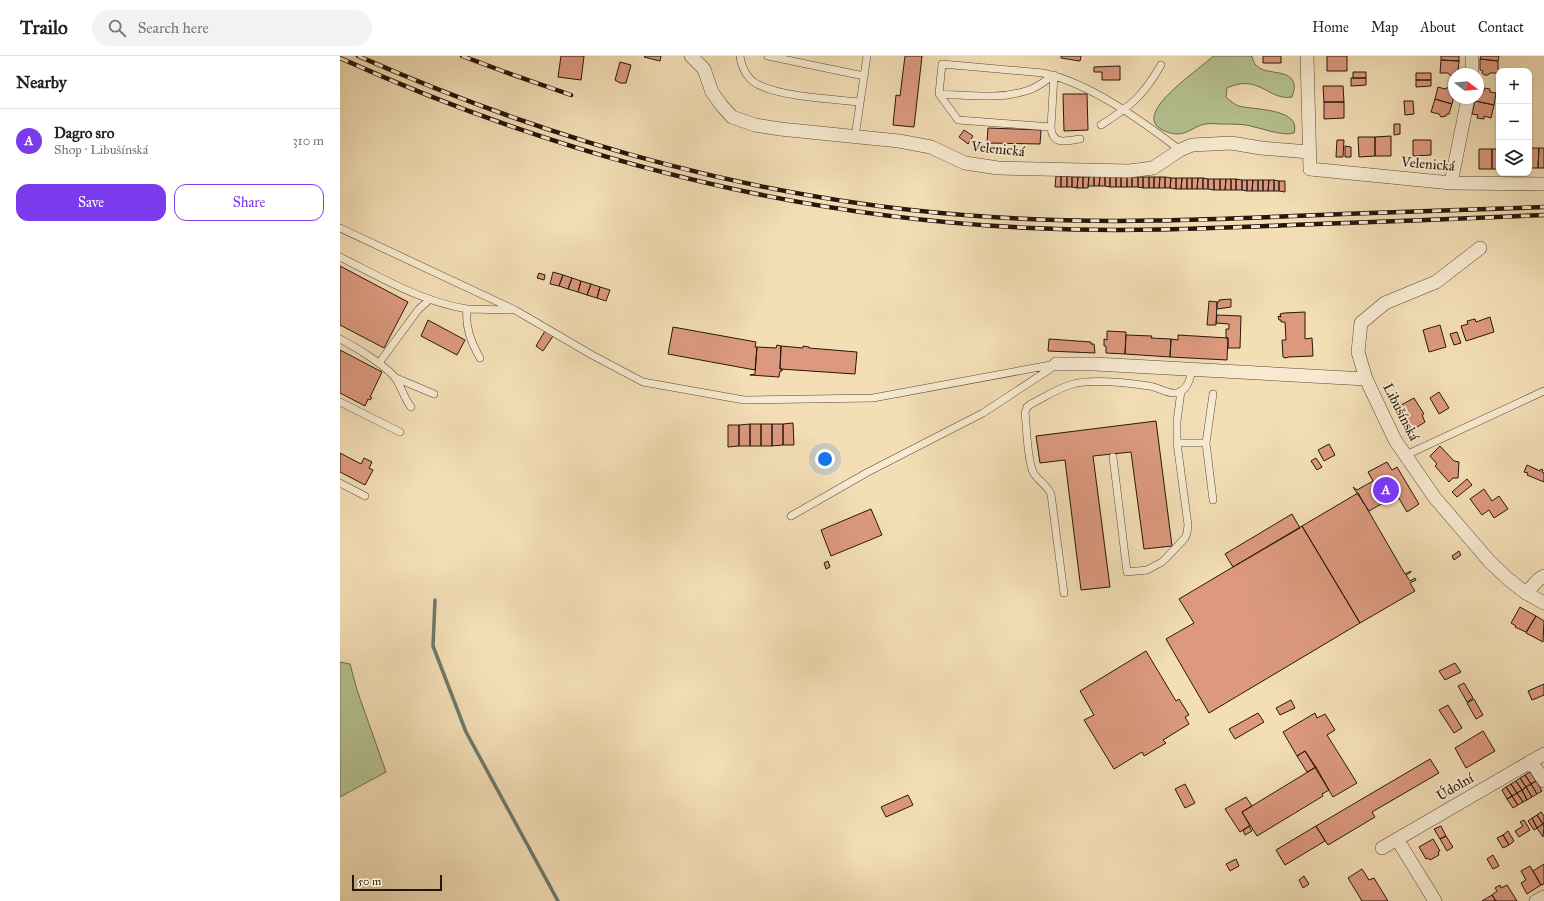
<!DOCTYPE html>
<html lang="en">
<head>
<meta charset="utf-8">
<style>
	body { margin:0; font-family:"IM FELL Great Primer",serif; background:#f2f2f2; color:#222 }
	.controls { position:absolute; right:12px; top:12px; display:grid; overflow:hidden; border-radius:8px; box-shadow:0 1px 3px #0004 }
	.controls button { width:36px; height:36px; display:grid; place-items:center; padding:0; border:0; border-bottom:1px solid #e0e0e0; background:#fff; color:#222; font:20px sans-serif }
	.compass { position:absolute; left:1108px; top:12px; width:36px; height:36px; border-radius:50%; background:#fff; box-shadow:0 1px 3px #0004; rotate:106deg }
	.scale { position:absolute; left:12px; bottom:10px; width:90px; box-sizing:border-box; padding-left:4px; border:2px solid #27160c; border-top:0; font-size:11px; line-height:14px; white-space:nowrap; color:#27160c; -webkit-text-stroke:3px #f7ead0; paint-order:stroke }
	.you { position:absolute; left:485px; top:403px; width:14px; height:14px; margin:-10px; border:3px solid #fff; border-radius:50%; background:#1a73e8; box-shadow:0 0 0 6px #1a73e833 }
	.badge { display:grid; place-items:center; width:26px; height:26px; border-radius:50%; background:#7c3aed; color:#fff; font-size:13px; font-weight:700 }
	.pin { position:absolute; translate:-50% -50%; border:2px solid #fff; box-shadow:0 1px 4px #0006 }
	.list { margin:0; padding:0; list-style:none }
	h2 { display:flex; justify-content:space-between; align-items:center; height:52px; margin:0; padding:0 16px; font-size:17px }
	h2 small { font-size:13px; font-weight:400; color:#767676 }
	.list li { display:grid; grid-template-columns:26px 1fr auto; gap:12px; align-items:center; box-sizing:border-box; height:64px; padding:0 16px; border-top:1px solid #e0e0e0 }
	.list b { display:block; font-size:15px; white-space:nowrap }
	.list p { margin:0; font-size:13px; white-space:nowrap; color:#767676 }
	.list em { font-size:13px; font-style:normal; color:#767676 }
	.actions { display:flex; gap:8px; padding:12px 16px }
	.actions a { flex:1; padding:9px 0; border:1px solid #7c3aed; border-radius:12px; text-align:center; font-size:14px; color:#7c3aed }
	.actions .main { background:#7c3aed; color:#fff }
	.icon { flex:none; width:22px; height:22px; fill:none; stroke:currentColor; stroke-width:2; stroke-linecap:round; stroke-linejoin:round }
	.map { position:relative; flex:none; width:1204px; height:845px; overflow:hidden }
	header { display:flex; align-items:center; gap:24px; box-sizing:border-box; height:56px; padding:0 20px; background:#fff; border-bottom:1px solid #e0e0e0 }
	header strong { font-size:19px }
	nav { display:flex; gap:22px; margin-inline-start:auto; font-size:14px }
	.search { width:280px; height:36px; background:#f2f2f2; display:flex; align-items:center; gap:10px; box-sizing:border-box; padding:0 14px; border-radius:22px; color:#767676; font-size:15px }
	main { display:flex }
	aside { flex:1; background:#fff }
	.map>svg:first-child { display:block }
	.green { fill:#b6c292; stroke:#6e6c4f }
	.lines { fill:none; stroke-linecap:round; stroke-linejoin:round }
	.stream { stroke:#6d7a6b; stroke-width:3.5 }
	.building { fill:#dc997f; stroke:#27160c }
	.lane-casing { stroke:#5a4836; stroke-width:8 }
	.street-casing { stroke:#5a4836; stroke-width:14 }
	.lane { stroke:#f7ead0; stroke-width:7 }
	.street { stroke:#f7ead0; stroke-width:13 }
	.rail-casing { stroke:#27160c; stroke-width:4.5 }
	.rail { stroke:#f7ead0; stroke-width:3; stroke-dasharray:9; stroke-linecap:butt }
	.labels { text-anchor:middle; dominant-baseline:central; stroke-width:4; stroke-linejoin:round; paint-order:stroke }
	.street-label { font-size:14px; fill:#27160c; stroke:#f7ead0 }
</style>
</head>
<body>
<header>
<strong>Trailo</strong>
<div class="search"><svg class="icon" aria-label="search" viewBox="0 0 24 24"><circle cx="10" cy="10" r="6"/><path d="M15 15l6 6"/></svg>Search here</div>
<nav><a>Home</a><a>Map</a><a>About</a><a>Contact</a></nav>
</header>
<main>
<aside>
<h2>Nearby<small></small></h2>
<ul class="list">
<li><span class="badge">A</span><div><b>Dagro sro</b><p>Shop · Libušínská</p></div><em>310 m</em></li>
</ul>
<div class="actions"><a class="main">Save</a><a>Share</a></div>
</aside>
<div class="map">
<svg width="1204" height="845" viewBox="0 0 1204 845">
	<rect width="100%" height="100%" fill="#f3deb6"/>
	<filter id="stains"><feTurbulence type="fractalNoise" baseFrequency=".005" numOctaves="4"/><feColorMatrix values="0 0 0 0 .2 0 0 0 0 .09 0 0 0 0 .02 0 0 0 .5 -.17"/></filter>
	<radialGradient id="worn" r=".72"><stop offset=".6" stop-color="#630" stop-opacity="0"/><stop offset="1" stop-color="#630" stop-opacity=".3"/></radialGradient>
	<path class="green" d="M873,0H912C915,24 950,9 954,28C955,32 953,38 952,41C928,45 919,17 887,32L886,41C890,45 894,48 899,50C913,54 962,52 954,77C944,81 918,71 906,69C898,68 890,68 882,68C877,68 871,67 866,68C856,69 848,78 838,78C830,78 820,74 816,69C802,50 862,12 873,0Z
		M0,606L10,608L17,634L46,716L0,741Z"/>
	<g class="lines">
		<path class="stream" d="M95,544L93,590L126,676L218,845"/>
	</g>
	<path class="building" d="M221,0H244L241,24L218,21Z
		M305,0H321L320,5L304,1Z
		M565,0H582L574,71L553,69L556,39L560,40Z
		M721,0H741L740,5L721,2Z
		M923,0H941V7H923Z
		M987,0H1007V15H987Z
		M1101,0H1119V5L1101,4Z
		M1141,0H1159L1158,5L1140,3Z
		M1140,3L1158,5V17H1150L1148,19H1145L1142,17L1143,15L1140,14Z
		M1101,4L1119,5L1118,16H1115L1111,20L1108,17H1100Z
		M280,6L291,9L286,27H280L275,24Z
		M780,10V24H762V16H754V11Z
		M1013,16H1026V22H1013Z
		M1076,17H1091V24H1076Z
		M1011,22H1026V29L1011,30Z
		M1076,24H1091V30L1076,31Z
		M983,30H1003L1004,46H984Z
		M1098,31L1105,33L1109,31L1113,35L1112,37H1114V39L1112,48L1095,43Z
		M1144,32L1150,33V36L1156,37L1154,49L1135,45V42H1138V34L1144,35Z
		M723,38H747L748,74L724,75Z
		M1095,43L1112,48L1109,58H1107L1106,60L1101,61L1099,58L1091,56Z
		M1064,45H1073L1074,58L1065,59Z
		M1135,45L1154,49L1151,62L1144,60V63L1137,62L1138,59L1132,58Z
		M984,46H1004V62L984,63Z
		M1054,68H1060V78L1054,79Z
		M648,72L701,74L700,88L647,87Z
		M624,74L633,80L628,88L619,81Z
		M1051,80V100H1035V81Z
		M1018,81H1035V100L1019,101Z
		M997,84H1004L1003,101H996Z
		M1073,84H1091V99L1073,100Z
		M1005,90L1011,91V101H1005Z
		M1189,92H1199L1198,112H1189Z
		M1199,92H1204V112H1198Z
		M1139,93H1152V113H1139Z
		M1152,93H1159V113H1152Z
		M749,119H754V130H748Z
		M754,119L760,120L759,130H754Z
		M716,120H721V131H715Z
		M721,120H727V131H721Z
		M727,120L732,121V131H727Z
		M760,120H765V130H759Z
		M765,120H770V131L765,130Z
		M770,120H776V131H770Z
		M776,120H781V131H776Z
		M781,120H787V131H781Z
		M787,120L792,121V131H787Z
		M732,121H738L737,132L732,131Z
		M738,121H743V132H737Z
		M743,121H749L748,132H743Z
		M792,121H798V131H792Z
		M798,121H803V132L798,131Z
		M803,121H809V132H803Z
		M809,121H814V132H809Z
		M814,121H820L819,132H814Z
		M820,121H825V132H819Z
		M825,121L831,122L830,132H825Z
		M831,122H836V133L830,132Z
		M836,122H842L841,133H836Z
		M842,122H847V133H841Z
		M847,122H852V133H847Z
		M852,122H858L857,133H852Z
		M858,122H863V133H857Z
		M863,122L868,123V133H863Z
		M868,123H874V134L868,133Z
		M874,123H880V134H874Z
		M880,123H886L885,134H880Z
		M886,123H891V134H885Z
		M891,123H896V134H891Z
		M896,123L902,124V134H896Z
		M902,124H907V135L902,134Z
		M907,124H913L912,135H907Z
		M913,124H918V135H912Z
		M918,124H923V135H918Z
		M923,124H929L928,135H923Z
		M929,124H934V135H928Z
		M934,124L939,125V135H934Z
		M939,125H945V136L939,135Z
		M0,210L68,246L44,292L0,269Z
		M213,216L223,219L219,230L210,228Z
		M199,217L205,219L204,224L197,222Z
		M223,219L232,222L228,233L219,230Z
		M232,222L241,225L238,236L228,233Z
		M241,225L251,228L247,239L238,236Z
		M251,228L260,231L257,242L247,239Z
		M260,231L270,234L266,245L257,242Z
		M891,243V251L877,253V246H879V244Z
		M869,245L877,246L876,269H867Z
		M965,256V283L972,282L973,300L949,301L945,302L943,301L942,284H946L945,266H941V264H939L938,260L941,261L940,258L944,257Z
		M877,259L901,260L900,292H888V282H886V273H889V268L876,267Z
		M1150,261L1154,276L1126,285L1121,270L1128,268L1127,265L1135,263L1136,266Z
		M88,264L125,284L117,299L81,280Z
		M1100,269L1106,291L1089,296L1083,274Z
		M333,271L416,286L415,291H417L415,314L328,298Z
		M205,275L213,280L203,295L196,290Z
		M767,275L786,276L785,298L766,297V290H764V283L767,284Z
		M1117,276L1121,287L1114,289L1110,278Z
		M786,279L812,280L811,282L831,283L830,301L785,298Z
		M838,279L888,282L887,304L830,301L831,283L838,284Z
		M709,283L751,286V288H754L755,297L708,295Z
		M437,289L441,290L440,313H442V315H440L439,321L410,319L415,318L417,291L436,292Z
		M441,290L463,292V290L469,291V292L517,296L515,318L440,313Z
		M0,294L42,316L30,341L32,342L30,344L28,343L25,350L0,337Z
		M1099,336L1109,352L1099,358L1090,342Z
		M1074,342L1084,358L1082,359L1085,366L1071,375L1057,348L1060,346L1061,349Z
		M816,365L832,490L804,493L791,396L753,400L770,531L741,534L725,404L700,407L696,380Z
		M453,367L454,389H443V368Z
		M410,368V390H399V369Z
		M410,368H421V390H410Z
		M421,368H432V390H421Z
		M432,368H443V389L432,390Z
		M388,369H399V390L388,391Z
		M989,388L995,399L984,405L978,394Z
		M1100,390L1114,405L1119,406L1118,422H1113L1109,426L1095,410L1097,408L1090,400Z
		M0,397L21,408L24,402L32,406L29,412L33,414L25,429L0,416Z
		M976,402L982,411L977,414L971,405Z
		M1047,406L1052,414L1057,411L1079,448L1067,456L1057,439L1029,455L1013,431L1017,434L1033,425L1028,416Z
		M1187,409L1200,415L1201,413L1203,414L1202,416L1204,417V426L1187,419L1188,417L1184,416Z
		M1127,423L1132,429L1117,441L1112,436Z
		M1144,433L1152,445L1159,440L1168,453L1154,462L1149,454L1142,459L1130,443Z
		M1018,437L1065,518L1071,515V516L1066,519L1070,525L1075,522L1076,524L1070,527L1075,535L1020,567L962,470Z
		M531,453L542,479L491,500L481,474Z
		M952,458L960,472L893,511L885,498Z
		M962,470L1020,567L869,657L826,583L854,567L839,543Z
		M1119,495L1121,499L1114,504L1112,500Z
		M488,505L490,511L486,513L484,507Z
		M1180,551L1196,560L1186,576L1175,571L1176,570L1171,567Z
		M1196,560L1204,565L1203,586L1186,577Z
		M806,595L836,645L839,643L849,659L845,661L849,668L823,684L826,687L804,700L802,696L774,713L744,664L754,659L740,635Z
		M1115,607L1121,616L1105,624L1099,615Z
		M1124,627L1133,642L1127,646L1118,630Z
		M1204,628V639L1192,644L1188,635Z
		M1134,643L1143,659L1136,663L1127,647Z
		M951,644L955,652L940,659L936,652Z
		M1108,649L1122,672L1114,677L1099,654Z
		M918,657L924,666L895,683L889,673Z
		M975,657L977,662L985,658L995,674L987,679L1017,727L993,741L965,695L957,700L943,676Z
		M1143,675L1155,695L1126,712L1115,692Z
		M965,695L976,711L967,716L957,700Z
		M1090,703L1099,717L1032,756L1035,761L988,789L976,770Z
		M976,711L989,734L982,738L983,740L917,780L902,756Z
		M1190,716L1196,725L1191,728L1185,719Z
		M1185,719L1191,728L1186,731L1180,722Z
		M1180,722L1186,731L1182,734L1176,725Z
		M1176,725L1182,734L1177,737L1171,728Z
		M1196,725L1202,735L1197,738L1191,728Z
		M845,728L855,747L845,752L835,733Z
		M1171,728L1177,737L1172,740L1166,731Z
		M1191,728L1197,738L1192,741L1186,731Z
		M1166,731L1172,740L1167,743L1162,734Z
		M1186,731L1192,741L1187,744L1182,734Z
		M1182,734L1187,744L1183,746L1177,737Z
		M1177,737L1183,746L1178,749L1172,740Z
		M568,739L573,749L546,761L541,751Z
		M1172,740L1178,749L1173,752L1167,743Z
		M906,741L912,750L902,756L910,770L900,776L885,753Z
		M1201,756L1204,760V767L1203,768L1197,759Z
		M1197,759L1203,768L1197,772L1192,762Z
		M1192,762L1197,772L1194,774L1188,765Z
		M1184,764L1190,774L1179,781L1175,775L1183,770L1180,766Z
		M1203,768L1204,771L1203,781L1197,772Z
		M909,770L912,775L905,779L903,774Z
		M976,770L985,785L945,809L936,794Z
		M1101,770L1106,780L1100,783L1094,773Z
		M1168,775L1174,785L1169,789L1163,779Z
		M1163,779L1169,789L1163,792L1157,782Z
		M1106,780L1113,791L1107,795L1100,783Z
		M1093,783L1100,795L1098,796L1099,799L1090,804L1088,802L1086,803L1079,791Z
		M1153,799L1159,810L1153,813L1147,803Z
		M896,803L899,810L890,815L886,808Z
		M1204,808V828L1201,829L1193,815Z
		M1190,810L1201,829L1187,838L1181,827L1186,824L1181,815Z
		M1022,813L1029,824L1034,822L1048,845H1022L1008,822Z
		M964,820L969,828L963,832L959,824Z
		M1160,829L1161,832L1167,829L1177,845H1156L1152,839L1157,835L1155,832Z
		M1152,839L1156,845H1142Z"/>
	<g class="lines">
		<g class="lane-casing">
			<path id="lane" d="M400,0C401,10 407,23 417,28C441,41 491,43 520,46
				M428,0L524,20
				M714,19L711,71L618,64L599,38L602,8L703,17C750,27 802,65 840,94
				M599,38C629,39 660,44 689,34C698,31 706,24 714,19
				M761,69C791,50 803,40 821,9
				M711,71C712,90 726,85 740,83
				M515,81L527,0
				M0,172L175,254L252,299L303,326L404,344L533,342L716,308
				M0,201C40,221 82,246 127,253
				M0,283C14,290 48,311 56,323C62,332 64,342 71,351
				M140,302C131,286 125,271 127,253L171,254
				M39,307L78,254L90,243
				M56,322L94,338
				M0,346L60,376
				M837,387H866
				M1066,399L1204,335
				M773,401L787,516L807,514L822,506L829,499L845,482L847,477L848,469L837,387V365L841,335
				M0,427L25,440
				M873,444L866,387L873,338
				M451,460L528,416L643,357L713,311
				M724,537L711,438C707,429 697,424 693,416C687,402 687,373 685,357L687,351L691,348C705,341 718,332 733,328C753,323 788,327 809,330C818,331 827,338 836,337C847,336 850,323 852,314"/>
		</g>
		<g class="street-casing">
			<path id="street" d="M351,0L364,13L372,36L382,50L392,61L415,69L440,73L559,85L591,91L625,107L658,112L789,115L813,112L840,94L852,89L891,87L921,92L969,96
				M967,0L970,113L1111,127L1204,128
				M1132,0V18
				M1111,127L1128,42
				M1140,192L1096,226L1045,247L1021,267L1018,296L1026,323L1055,384L1095,442L1150,506L1168,523L1186,537L1204,547
				M716,308H755L1026,323
				M1186,537L1199,523L1204,520
				M1191,705L1204,725
				M1057,783L1095,845
				M1042,792L1204,698
				M1196,845L1204,841"/>
		</g>
		<use href="#lane" class="lane"/>
		<use href="#street" class="street"/>
		<g class="rail-casing">
			<path id="rail" d="M18,0C221,89 429,147 651,161C769,169 886,163 1003,158C1070,156 1137,153 1204,151
				M122,0L165,16L231,39
				M0,2C220,101 450,161 691,172C778,176 864,173 951,169C1035,166 1120,163 1204,159"/>
		</g>
		<use href="#rail" class="rail"/>
	</g>
	<g class="labels">
		<g class="street-label">
			<text transform="translate(658 93) rotate(6)">Velenická</text>
			<text transform="translate(1088 108) rotate(5)">Velenická</text>
			<text transform="translate(1061 356) rotate(63)">Libušínská</text>
			<text transform="translate(1115 731) rotate(-30)">Údolní</text>
		</g>
	</g>
	<rect width="100%" height="100%" filter="url(#stains)"/>
	<rect width="100%" height="100%" fill="url(#worn)"/>
</svg>
<div class="controls">
<button>+</button>
<button>−</button>
<button><svg class="icon" aria-label="layers" viewBox="0 0 24 24"><path d="M12 4l9 5-9 5-9-5zM3 14l9 5 9-5"/></svg></button>
</div>
<svg class="compass" viewBox="-18 -18 36 36"><path d="M0-13l5 13h-10z" fill="#e53935"/><path d="M0 13l5-13h-10z" fill="#767676"/></svg>
<div class="scale">50 m</div>
<div class="you"></div>
<div class="pin badge" style="left:1046px;top:434px">A</div>
</div>
</main>
</body>
</html>
